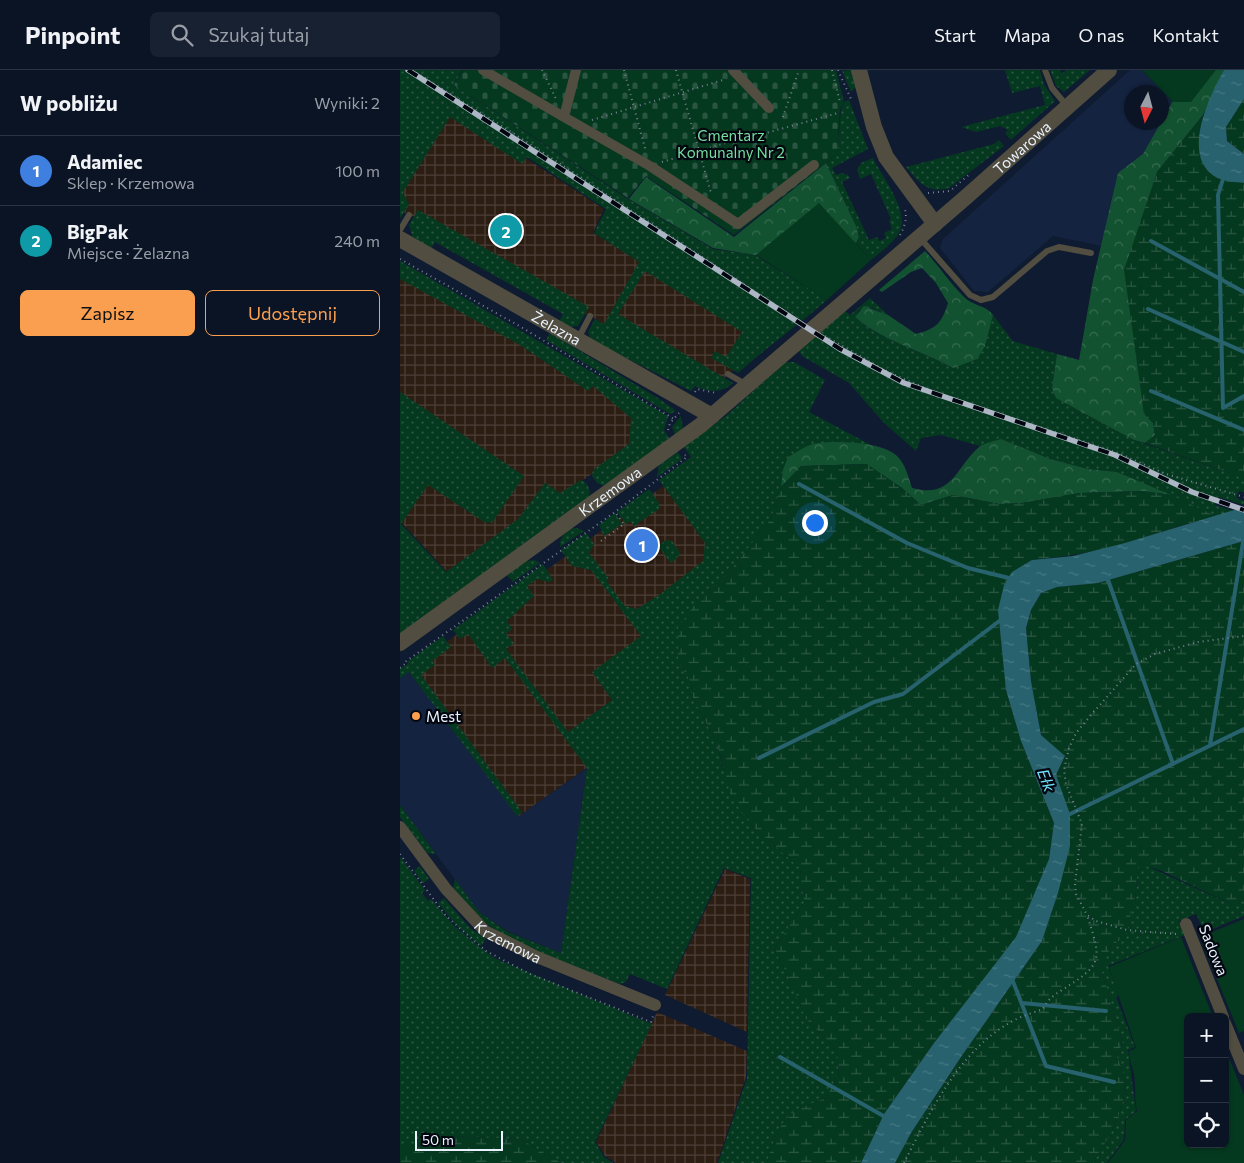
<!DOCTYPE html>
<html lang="pl">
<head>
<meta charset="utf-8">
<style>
	body { margin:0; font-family:Commissioner,sans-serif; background:#182132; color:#f1f3f6 }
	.controls { position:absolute; right:15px; bottom:15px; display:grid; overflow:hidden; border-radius:8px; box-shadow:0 1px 4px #0004 }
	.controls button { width:45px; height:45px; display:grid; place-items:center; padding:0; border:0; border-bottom:1px solid #2a3342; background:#0a1425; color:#f1f3f6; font:25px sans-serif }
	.compass { position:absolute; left:724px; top:15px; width:45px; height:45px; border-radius:50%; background:#0a1425; box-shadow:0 1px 4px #0004; rotate:186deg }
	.scale { position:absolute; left:15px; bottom:12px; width:88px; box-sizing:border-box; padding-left:5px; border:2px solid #eaf2fe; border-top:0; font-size:14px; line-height:18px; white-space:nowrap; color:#eaf2fe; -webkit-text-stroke:4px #03060f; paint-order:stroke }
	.you { position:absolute; left:414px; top:452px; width:18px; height:18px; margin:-12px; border:4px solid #fff; border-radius:50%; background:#1a73e8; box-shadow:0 0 0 8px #1a73e833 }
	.badge { display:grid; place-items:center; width:32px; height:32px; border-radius:50%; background:#fa9f4f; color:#fff; font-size:16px; font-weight:700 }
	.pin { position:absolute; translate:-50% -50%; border:2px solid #fff; box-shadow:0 1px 5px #0006 }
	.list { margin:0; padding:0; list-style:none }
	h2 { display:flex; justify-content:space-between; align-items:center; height:65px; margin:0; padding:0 20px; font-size:21px }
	h2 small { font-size:16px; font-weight:400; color:#999ea7 }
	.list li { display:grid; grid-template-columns:32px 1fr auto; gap:15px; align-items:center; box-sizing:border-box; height:70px; padding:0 20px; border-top:1px solid #2a3342 }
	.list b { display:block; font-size:19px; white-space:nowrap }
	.list p { margin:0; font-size:16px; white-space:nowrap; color:#999ea7 }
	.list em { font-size:16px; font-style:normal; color:#999ea7 }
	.actions { display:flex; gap:10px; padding:15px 20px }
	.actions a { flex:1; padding:11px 0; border:1px solid #fa9f4f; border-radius:8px; text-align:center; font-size:18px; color:#fa9f4f }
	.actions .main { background:#fa9f4f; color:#111 }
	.icon { flex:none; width:28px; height:28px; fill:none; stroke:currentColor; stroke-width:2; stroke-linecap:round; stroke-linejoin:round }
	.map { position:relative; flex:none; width:844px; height:1093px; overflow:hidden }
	header { display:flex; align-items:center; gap:30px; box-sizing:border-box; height:70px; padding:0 25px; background:#0a1425; border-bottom:1px solid #2a3342 }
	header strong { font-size:24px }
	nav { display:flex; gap:28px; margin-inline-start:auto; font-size:18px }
	.search { width:350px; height:45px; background:#182132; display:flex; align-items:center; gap:12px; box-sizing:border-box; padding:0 18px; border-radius:8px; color:#999ea7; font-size:19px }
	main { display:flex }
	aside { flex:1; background:#0a1425 }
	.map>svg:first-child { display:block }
	.built { fill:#14233f; fill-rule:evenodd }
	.industrial { fill:url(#industrial-grid) }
	.grass { fill:url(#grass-dots) }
	.forest { fill:url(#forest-crowns) }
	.wetland { fill:url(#wetland-marsh) }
	.cemetery { fill:url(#cemetery-stones) }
	.garden { fill:#05391f }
	.water { fill:url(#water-ripples) }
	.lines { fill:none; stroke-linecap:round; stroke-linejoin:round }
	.stream { stroke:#27626e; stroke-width:4 }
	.path { stroke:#788294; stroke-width:2; stroke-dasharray:1 4; stroke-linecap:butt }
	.service { stroke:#514d40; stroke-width:6 }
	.pedestrian { stroke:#514d40; stroke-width:10 }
	.minor { stroke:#514d40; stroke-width:12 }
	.tertiary { stroke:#514d40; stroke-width:16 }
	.rail-casing { stroke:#adb6c5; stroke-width:5.5 }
	.rail { stroke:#03060f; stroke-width:4; stroke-dasharray:11; stroke-linecap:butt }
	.poi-dot { fill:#fa9f4f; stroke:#03060f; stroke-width:2 }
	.labels { text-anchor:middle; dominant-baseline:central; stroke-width:4.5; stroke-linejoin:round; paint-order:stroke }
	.park-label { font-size:15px; fill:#75e0a0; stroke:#03060f }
	.street-label { font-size:15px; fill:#eaf2fe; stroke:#03060f }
	.poi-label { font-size:15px; fill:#eaf2fe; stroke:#03060f; text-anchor:start }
	.water-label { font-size:16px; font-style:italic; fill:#70e3fa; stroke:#03060f }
</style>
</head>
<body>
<header>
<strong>Pinpoint</strong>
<div class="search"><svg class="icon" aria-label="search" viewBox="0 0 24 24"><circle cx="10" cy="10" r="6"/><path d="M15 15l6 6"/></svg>Szukaj tutaj</div>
<nav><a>Start</a><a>Mapa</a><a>O nas</a><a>Kontakt</a></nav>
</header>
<main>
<aside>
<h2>W pobliżu<small>Wyniki: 2</small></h2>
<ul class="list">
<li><span class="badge" style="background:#3f7fe0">1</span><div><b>Adamiec</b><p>Sklep · Krzemowa</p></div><em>100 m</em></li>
<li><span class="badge" style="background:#0f9aa8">2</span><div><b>BigPak</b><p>Miejsce · Żelazna</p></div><em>240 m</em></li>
</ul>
<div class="actions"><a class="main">Zapisz</a><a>Udostępnij</a></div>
</aside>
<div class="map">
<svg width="844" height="1093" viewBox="0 0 844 1093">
	<defs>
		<pattern id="industrial-grid" width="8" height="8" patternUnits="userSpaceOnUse" patternTransform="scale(1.25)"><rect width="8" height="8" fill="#2d1e14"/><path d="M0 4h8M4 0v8" fill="none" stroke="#4c3f37"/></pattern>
		<pattern id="grass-dots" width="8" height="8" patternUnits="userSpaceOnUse" patternTransform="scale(1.25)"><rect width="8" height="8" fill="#05391f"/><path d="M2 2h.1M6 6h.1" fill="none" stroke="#2a5641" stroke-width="1.8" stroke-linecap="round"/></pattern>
		<pattern id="forest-crowns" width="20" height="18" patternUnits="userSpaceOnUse" patternTransform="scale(1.25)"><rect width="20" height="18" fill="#135231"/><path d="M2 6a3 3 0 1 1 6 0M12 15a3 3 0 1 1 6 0" fill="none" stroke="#366b50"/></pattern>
		<pattern id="wetland-marsh" width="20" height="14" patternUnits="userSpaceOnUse" patternTransform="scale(1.25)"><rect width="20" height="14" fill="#05391f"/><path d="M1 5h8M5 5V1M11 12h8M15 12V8" fill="none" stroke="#2a5641"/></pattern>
		<pattern id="cemetery-stones" width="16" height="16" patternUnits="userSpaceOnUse" patternTransform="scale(1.25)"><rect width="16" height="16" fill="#05391f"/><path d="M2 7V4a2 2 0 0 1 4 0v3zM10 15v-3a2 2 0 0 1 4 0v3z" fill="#2a5641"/></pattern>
		<pattern id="water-ripples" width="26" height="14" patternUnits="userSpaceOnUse" patternTransform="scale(1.25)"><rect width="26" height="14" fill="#27626e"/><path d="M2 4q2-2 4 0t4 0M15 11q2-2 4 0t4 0" fill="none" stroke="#467984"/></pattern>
	</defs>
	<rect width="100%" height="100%" fill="#0e1b31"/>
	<path class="built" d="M730,0H742L773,32L702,176L653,166L588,222L574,221L540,178L543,169ZM732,22H762V52H732Z
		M9,599L119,746L187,698L161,883L109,862L79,842L0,735V605Z"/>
	<path class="industrial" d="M44,35L204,139L193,163L369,271L323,309L204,254L4,142L0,102Z
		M0,201L185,306L232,348L231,376L50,505L0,451Z
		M309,383L360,436L287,626L119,746L9,599Z
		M325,799L350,809L347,962L265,925Z
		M257,942L347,981L346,1007L317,1093H216L205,1086L196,1072Z"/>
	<path class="grass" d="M0,0H62L54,15L228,129L313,179L355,185L427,230C398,255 367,277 338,303L311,288L315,281L326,287L342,262L245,201L218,244L333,313C322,323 309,323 295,316L291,321L191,270L188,262L195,249L204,254L239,192L194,163L206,139L127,87L122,94L50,47L3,122L9,135L0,148Z
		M451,0L456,17L451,22L442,1Z
		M605,0H640L644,15L655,31L611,70L605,63L608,60L600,56L576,62L561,57L645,35L640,16L612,23Z
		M650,0H660L662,4L666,0H690L664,22L656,16Z
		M449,30L468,79L432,98L436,105L442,103L448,105L450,108L442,112L469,170L477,167L479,171L486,168L484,163L492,159L489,151L491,149L471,104L460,109L457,100L461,93L473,88C483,109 513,144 497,166C490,175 480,183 471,190L456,173L459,167L456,156L426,93L437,84L441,40L445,31Z
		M599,70L604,76L549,118C527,124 519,112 506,97L594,74Z
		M18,140L189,237L178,256L169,257L159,252L163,244L35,172L31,179L13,169L9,155Z
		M0,191L268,346L264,360L271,371L204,416L197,413L192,406L193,400L229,374L231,348L193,316L188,321L120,275L0,209Z
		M470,228L488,245L472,238L459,240L455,247C483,272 521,280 553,298L585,276L593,245L613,271L657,284L652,318L734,370L844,408V422L839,421L836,428L844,431V435L818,427L815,435L834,441L818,447L717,402L688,399L650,389L601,369L580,376L541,365L521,368L516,381L484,353L449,313L402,286L398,279L443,239L450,245Z
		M150,263L261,330L276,341L270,344L146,270Z
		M385,292H394L425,310L409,342L471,375L444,372L383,400L381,417L371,449L327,505L296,533L278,591L291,612L293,628L317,673L323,698L350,754L400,798L404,833L374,880L388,905L406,949L437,980L439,1003L426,1028C384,1043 379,1051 367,1093H318L347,1008L351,808L324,798L267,919L230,904L226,912L220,914C179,898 133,885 97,861C79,850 67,833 53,818L55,809L79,842L108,862L161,883L187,698L105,588L92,598L68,564L60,569L53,560L143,494L153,510L149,512L137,509L127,516L134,526L107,551L112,559L106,564L114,573L106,579L168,662L212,630L192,602L241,566L191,500L172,496L161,480L186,463L194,474L189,483L209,509L206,511L225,536L237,539L259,525L303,491L305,473L259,410L291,387L284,377L327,345Z
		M0,322L124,406L92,453L84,452L28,415L1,454L46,502L118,449L145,413L160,423L181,410C190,414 191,422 188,430L0,567Z
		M281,346L283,358L276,367L272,357Z
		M278,382L282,389L257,407L259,395Z
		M249,419L259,433V439L234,456L230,451L226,454L217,442Z
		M215,443L222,454L204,466L199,455Z
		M177,458L184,461L160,477C159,466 167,458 177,458Z
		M266,470L272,471L280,483L278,487L271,493L258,476Z
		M135,490L140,493L113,512L107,505L126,491Z
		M43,566L51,577L32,591L35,595L21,605L122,742L117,746L9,602L0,608V599L8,594L7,592Z
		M0,735L36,784L27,783L0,747Z
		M0,787L25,820L22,823L28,831L31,829L54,856L94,888L252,954L195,1072L204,1087L213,1093H161L122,1070L57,1066L0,1079Z
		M738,792L835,836L844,829V846L805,862L796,844L779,851L785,865L708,896L719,925L716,927L735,977L728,980L736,1041L725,1050L724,1069L707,1093H693C708,1069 729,1036 724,1006C722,999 719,991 716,984L723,974L701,899L711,876L726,866L736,821Z
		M20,796L29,809L23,813L14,801Z
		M44,828L70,858L86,869L81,876L56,855L38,833Z"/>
	<path class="forest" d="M807,0H824L803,45L757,102L741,313L744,343L753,353L755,365L745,373L734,370L656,328L652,318L657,284L679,290L693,210L718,103L743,84L773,31Z
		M426,93L456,156L459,167L456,173L439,160L355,185L313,178L229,129L246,107L334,167Z
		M525,181C538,195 550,213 564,227C573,236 586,235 593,245L585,276L577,289L553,298C521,280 484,272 455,247L464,236L488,245L516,264C536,259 542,253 548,233L536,213L522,198L511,202L482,222L479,220Z
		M601,369L650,389L688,399L717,402L771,425L743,421L680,423L622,433L599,434L553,425L521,435L502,418L466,394L401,396L381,417L383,400L388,387C396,383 405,376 413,374C432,370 482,371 497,386C506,395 508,406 512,418C553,429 555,398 579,377C584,373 595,371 601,369Z"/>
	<path class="wetland" d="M844,29V84L827,71L826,57Z
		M803,45L799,76L815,107L844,113V408L745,373L755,365L753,353L744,344L724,200L757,102Z
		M467,394L502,418L521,435L553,425L599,434L622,433L679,423L743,421L771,425L818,447C785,452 756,465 724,474C694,482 664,487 632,490L606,620L621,671L654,753L649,789L618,866L534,973L484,1044L461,1093H367C379,1051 384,1043 426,1028L439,1003L437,980L406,949L388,905L374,880L404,833L400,798L350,754L331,727L317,673L293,628L291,612L278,591V557L296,533L327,505L371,449L381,417L401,396Z
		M844,471V829L835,836L762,801L738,793L736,821L726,866L711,876L701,899L723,974L716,984C719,991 722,999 724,1006C729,1036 708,1069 693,1093H495L511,1063L561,987L642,871L658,823L656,705L665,687L641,665L631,611L626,558L631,540L641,523L657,517L698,513Z
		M57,1066L122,1070L161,1093H0V1078Z"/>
	<path class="cemetery" d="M63,0H436L444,32L440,40L437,84L334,165L246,106L228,128L54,15Z"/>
	<path class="garden" d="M742,0H816L791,32H773Z
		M419,133L471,190L427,230L356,185Z
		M844,849V961L839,963L800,867Z
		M781,867L813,947H788V1074H825V978L844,1025V1093H708L725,1070L726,1050L737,1041C734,1028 736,1017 734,1004C732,996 729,989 729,981L736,978L709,897Z"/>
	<path class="water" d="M824,0H844V29L826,57L827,71L844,84V113C835,112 821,111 814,106C781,84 810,25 824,0Z
		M844,437V471L698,513L657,517L641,523L631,540L626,558L631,611L641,665L665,686L656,705L670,744V776L658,823L642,871L561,987L511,1063L495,1093H461L484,1044L534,973L616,867L649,789L654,753L621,671L606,620L598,540L604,515L612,502L632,490L673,486L725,473Z"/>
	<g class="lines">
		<path class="stream" d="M824,106L818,125L823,338L844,326
			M751,171L844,222
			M748,239L844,282
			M751,321L844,360
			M399,414L507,473L568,498L613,509
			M707,507L773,694
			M810,675L844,466
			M359,688L474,632L503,624L602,549
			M666,746L844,659
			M612,909L646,996L714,1012
			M622,933L706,941
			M380,987L487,1048"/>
		<path class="path" d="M12,0L113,63L400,251
			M142,0L156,29
			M224,0L246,82
			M276,0L311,123
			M432,0L440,32
			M438,0L451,29
			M383,47L399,0
			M192,50L326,9
			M262,92L355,64L366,63L438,43
			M528,123L550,121L571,103
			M500,165C505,156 508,146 504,137
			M0,189L121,257L274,349
			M425,266L488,302L532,321L718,383L766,404L844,427
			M295,322L297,319L316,323
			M268,360L270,353L279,343
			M201,471L224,454L215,442
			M0,598L6,593L5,592L215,442L287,387L285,385
			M0,784L46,846L86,881L130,904L251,952L253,946
			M776,864L727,860L696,851L687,845L676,824L675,814L682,754L666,714L664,700L669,678L676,663L691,645L736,594L755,584L798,572L844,566
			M504,1093C529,1043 560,980 611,952C621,946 633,943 643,939C648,929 653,926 662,920C703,894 702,891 687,845"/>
		<path class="service" d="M645,0L652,18L667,36
			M0,160L9,145
			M520,168L570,225L581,230L593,227L647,181L659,177L691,183
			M178,269L190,246
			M328,304L347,315"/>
		<path class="pedestrian" d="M83,0L164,47L176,0
			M333,0L369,38
			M164,47L250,96L338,154L414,95"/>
		<g class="minor">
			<path id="s1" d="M0,757L46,819L85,861L137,887L255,935"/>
			<path d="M786,854L823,947"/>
			<path d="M825,953L844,999"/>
		</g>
		<g class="tertiary">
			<path d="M459,0L474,57L486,87L535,154"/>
			<path id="s2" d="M0,169L312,346"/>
			<path id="s3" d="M0,573L301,355L565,128L709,0"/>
		</g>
		<g class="rail-casing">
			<path id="rail" d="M8,0L440,279L504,313L715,385L792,422L844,440"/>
		</g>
		<use href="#rail" class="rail"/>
	</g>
	<circle class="poi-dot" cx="16" cy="646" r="5"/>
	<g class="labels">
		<g class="park-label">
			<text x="331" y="65">Cmentarz<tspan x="331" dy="17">Komunalny Nr 2</tspan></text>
		</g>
		<g class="street-label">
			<text stroke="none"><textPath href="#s3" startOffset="796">Towarowa</textPath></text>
			<text stroke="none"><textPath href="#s2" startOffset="180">Żelazna</textPath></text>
			<text stroke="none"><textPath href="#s3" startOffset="259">Krzemowa</textPath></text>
			<text stroke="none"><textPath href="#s1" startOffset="160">Krzemowa</textPath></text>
			<text transform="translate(814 880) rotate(68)">Sadowa</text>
		</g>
		<g class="poi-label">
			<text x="26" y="646">Mest</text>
		</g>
		<g class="water-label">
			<text transform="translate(647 710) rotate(69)">Ełk</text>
		</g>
	</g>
</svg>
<div class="controls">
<button>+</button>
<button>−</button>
<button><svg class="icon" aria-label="locate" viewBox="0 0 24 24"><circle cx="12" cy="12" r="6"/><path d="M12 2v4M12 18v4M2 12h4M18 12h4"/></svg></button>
</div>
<svg class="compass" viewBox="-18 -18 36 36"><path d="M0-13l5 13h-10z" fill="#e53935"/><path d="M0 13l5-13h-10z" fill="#999ea7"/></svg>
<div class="scale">50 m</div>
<div class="you"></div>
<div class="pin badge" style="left:242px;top:475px;background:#3f7fe0">1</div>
<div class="pin badge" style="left:106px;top:161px;background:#0f9aa8">2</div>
</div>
</main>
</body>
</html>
